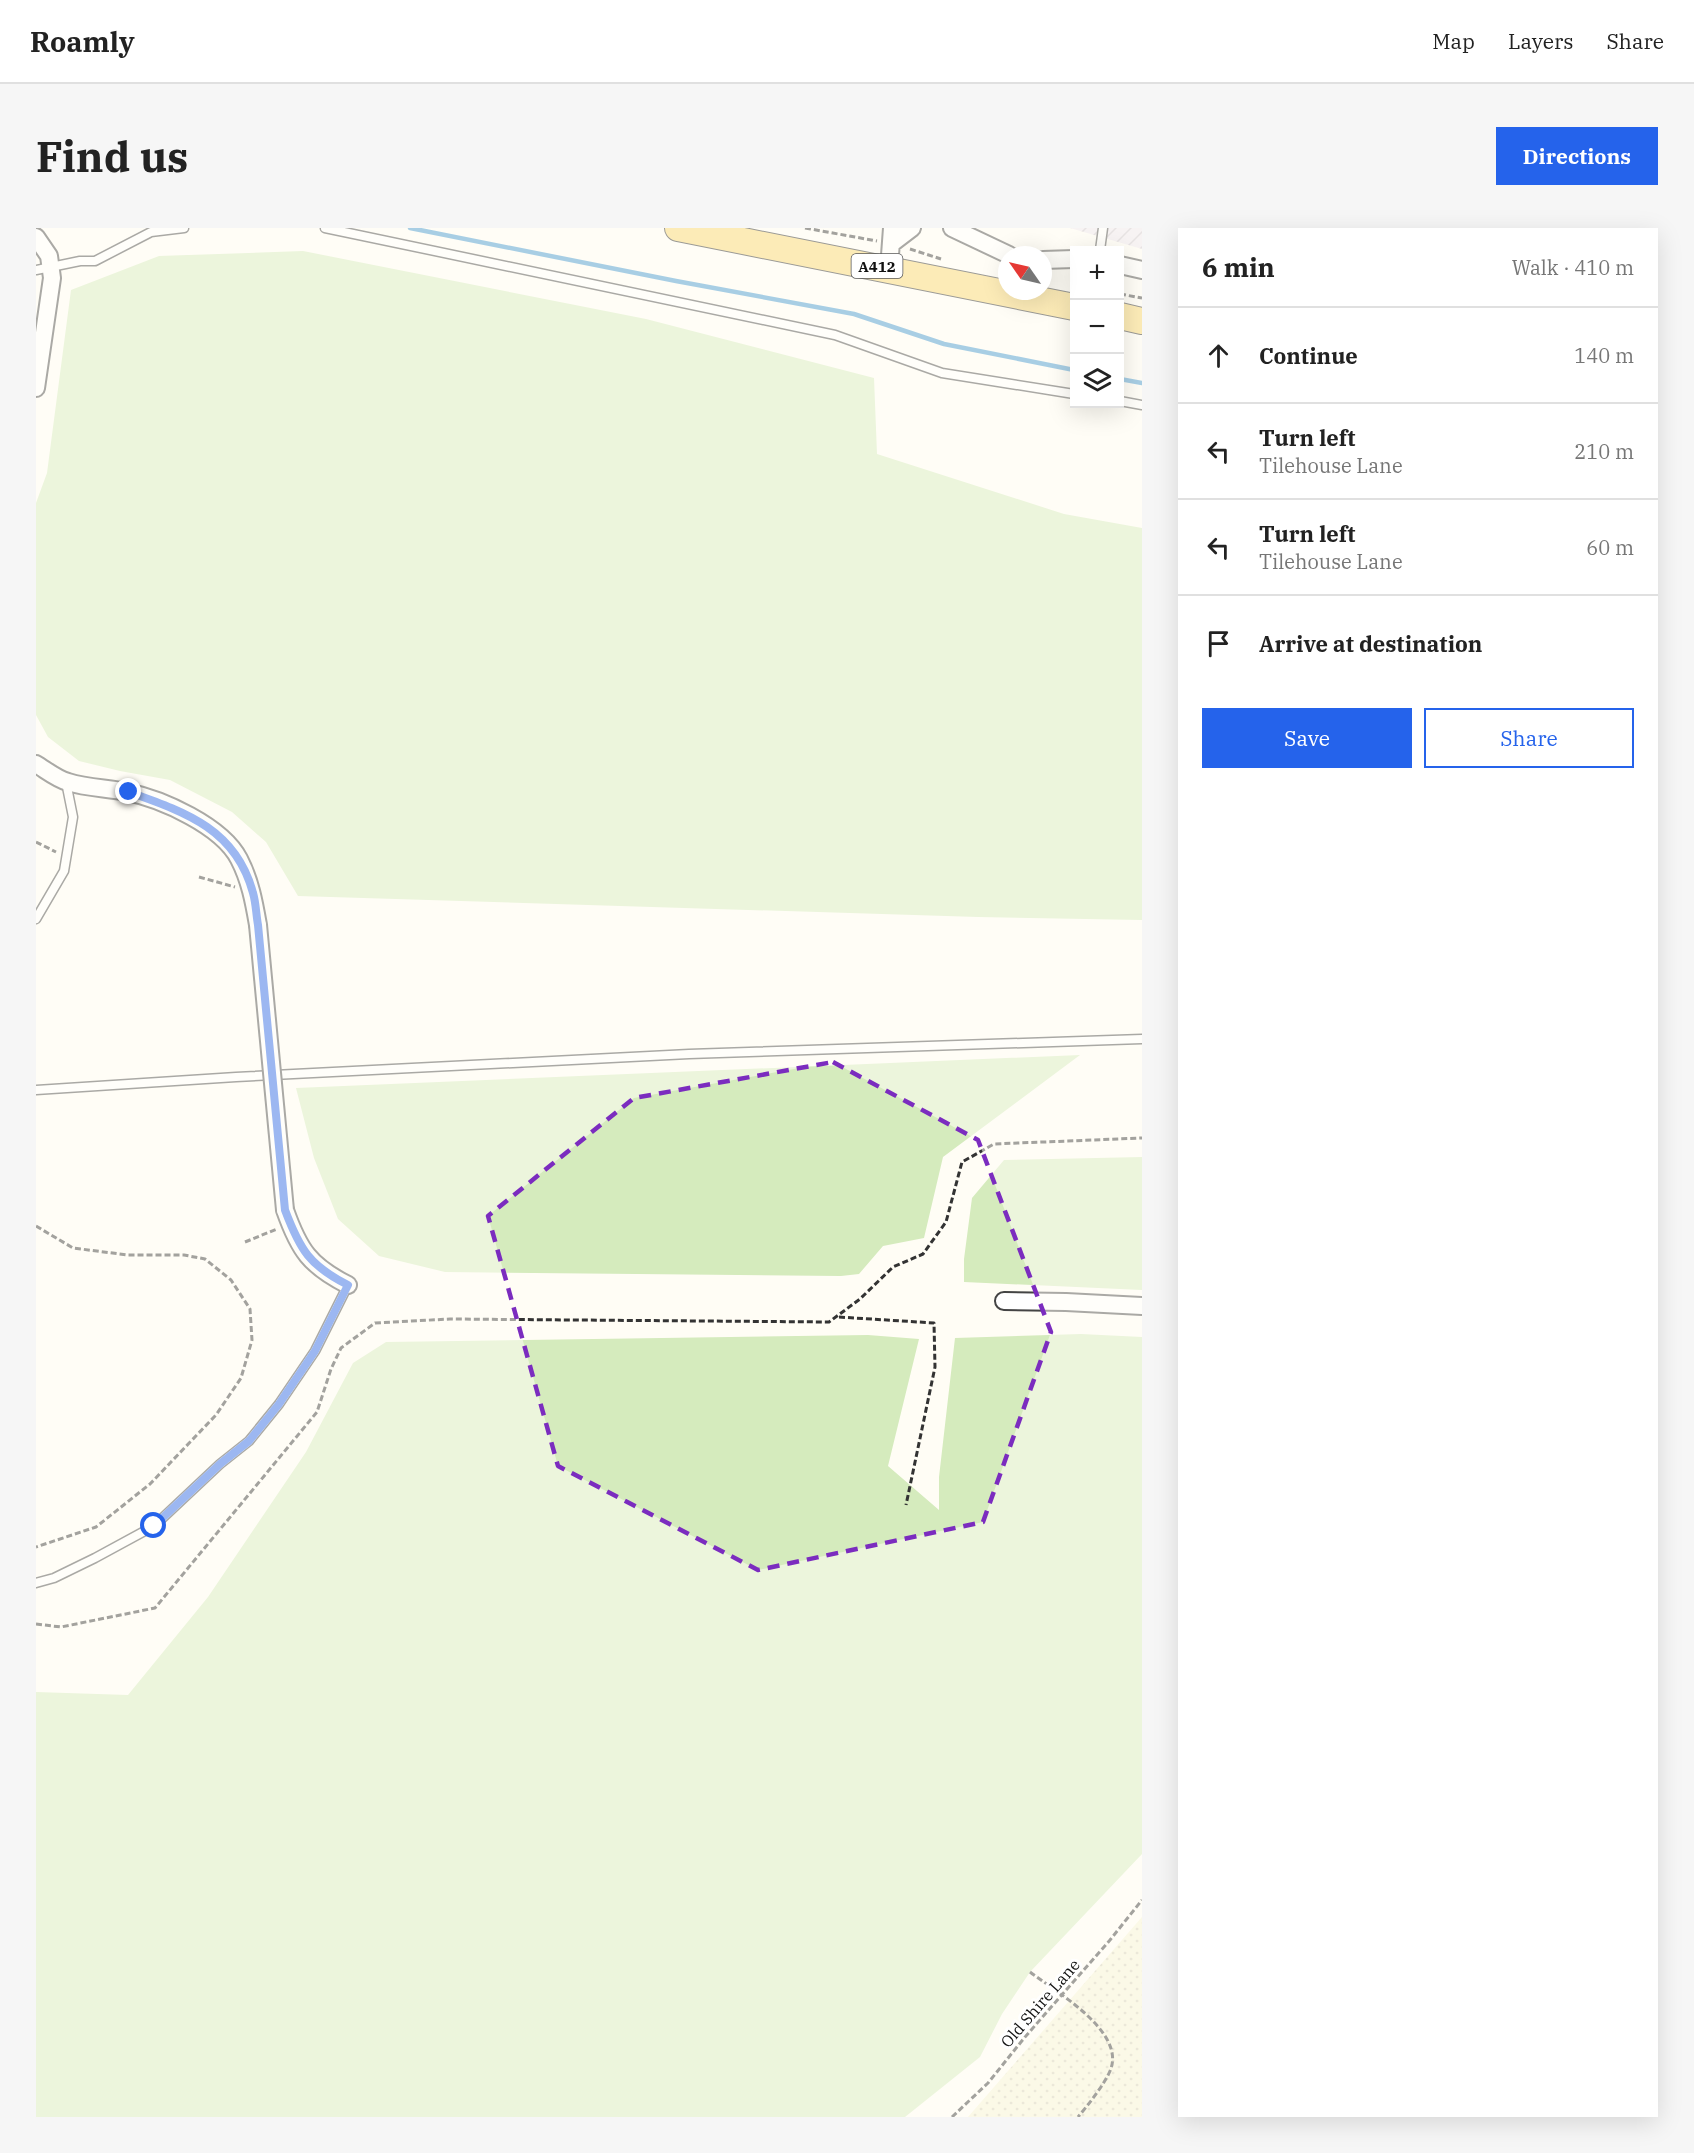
<!DOCTYPE html>
<html lang="en">
<head>
<meta charset="utf-8">
<style>
	body { margin:0; font-family:"IBM Plex Serif",serif; background:#f6f6f6; color:#222 }
	.controls { position:absolute; right:18px; top:18px; display:grid; overflow:hidden; border-radius:0px; box-shadow:0 6px 24px #0002 }
	.controls button { width:54px; height:54px; display:grid; place-items:center; padding:0; border:0; border-bottom:2px solid #e0e0e0; background:#fff; color:#222; font:30px sans-serif }
	.compass { position:absolute; left:962px; top:18px; width:54px; height:54px; border-radius:50%; background:#fff; box-shadow:0 6px 24px #0002; rotate:304deg }
	.stop { position:absolute; width:18px; height:18px; margin:-14px; border:4px solid #2563eb; border-radius:50%; background:#fff }
	.stop.end { background:#2563eb; border-color:#fff; box-shadow:0 2px 6px #0008 }
	.list { margin:0; padding:0; list-style:none }
	h2 { display:flex; justify-content:space-between; align-items:center; height:78px; margin:0; padding:0 24px; font-size:26px }
	h2 small { font-size:20px; font-weight:400; color:#767676 }
	.list li { display:grid; grid-template-columns:39px 1fr auto; gap:18px; align-items:center; box-sizing:border-box; height:96px; padding:0 24px; border-top:2px solid #e0e0e0 }
	.list b { display:block; font-size:22px; white-space:nowrap }
	.list p { margin:0; font-size:20px; white-space:nowrap; color:#767676 }
	.list em { font-size:20px; font-style:normal; color:#767676 }
	.actions { display:flex; gap:12px; padding:18px 24px }
	.actions a { flex:1; padding:14px 0; border:2px solid #2563eb; border-radius:0px; text-align:center; font-size:21px; color:#2563eb }
	.actions .main { background:#2563eb; color:#fff }
	.icon { flex:none; width:33px; height:33px; fill:none; stroke:currentColor; stroke-width:2; stroke-linecap:round; stroke-linejoin:round }
	.map { position:relative; flex:none; width:1106px; height:1889px; overflow:hidden; border-radius:0px }
	header { display:flex; align-items:center; gap:36px; box-sizing:border-box; height:84px; padding:0 30px; background:#fff; border-bottom:2px solid #e0e0e0 }
	header strong { font-size:28px }
	nav { display:flex; gap:33px; margin-inline-start:auto; font-size:21px }
	.intro { display:flex; align-items:center; justify-content:space-between; box-sizing:border-box; height:144px; padding:0 36px }
	h1 { margin:0; font-size:42px }
	.button { padding:15px 27px; border-radius:0px; background:#2563eb; color:#fff; font-size:21px; font-weight:700 }
	main { display:flex; gap:36px; padding:0 36px }
	aside { flex:1; background:#fff; border-radius:0px; box-shadow:0 6px 24px #0002 }
	.map>svg:first-child { display:block }
	.industrial { fill:url(#industrial-furrows) }
	.farmland { fill:url(#farmland-dots) }
	.grass { fill:#d5ebbd }
	.lines { fill:none; stroke-linecap:round; stroke-linejoin:round }
	.stream { stroke:#3f96cf; stroke-width:4.5 }
	.lane-casing { stroke:#444; stroke-width:11 }
	.street-casing { stroke:#444; stroke-width:20 }
	.primary-casing { stroke:#222; stroke-width:28 }
	.path { stroke:#333; stroke-width:3; stroke-dasharray:6 3; stroke-linecap:butt }
	.lane { stroke:#fff; stroke-width:8 }
	.street { stroke:#fff; stroke-width:16 }
	.primary { stroke:#f9d66b; stroke-width:26 }
	.street-bridge-casing { stroke:#444; stroke-width:20; stroke-linecap:butt }
	.street-bridge { stroke:#fff; stroke-width:16 }
	.route { stroke:#2563eb; stroke-width:8 }
	.marked { fill:none; stroke:#7b2cbf; stroke-width:4.5; stroke-dasharray:12 8; stroke-linejoin:round }
	.labels { text-anchor:middle; dominant-baseline:central; stroke-width:6; stroke-linejoin:round; paint-order:stroke }
	.shield { fill:#fff; stroke:#585858; stroke-width:1.5 }
	.shield-label { font-size:15px; font-weight:bold; fill:#111 }
	.street-label { font-size:16px; fill:#111; stroke:#fff }
</style>
</head>
<body>
<header>
<strong>Roamly</strong>
<nav><a>Map</a><a>Layers</a><a>Share</a></nav>
</header>
<div class="intro"><h1>Find us</h1><a class="button">Directions</a></div>
<main>
<div class="map">
<svg width="1106" height="1889" viewBox="0 0 1106 1889">
	<defs>
		<pattern id="industrial-furrows" width="10" height="10" patternUnits="userSpaceOnUse" patternTransform="scale(1.5)"><rect width="10" height="10" fill="#eee6ef"/><path d="M-1 1l2-2M0 10L10 0M9 11l2-2" fill="none" stroke="#cbc4cc"/></pattern>
		<pattern id="farmland-dots" width="8" height="8" patternUnits="userSpaceOnUse" patternTransform="scale(1.5)"><rect width="8" height="8" fill="#f6f3d4"/><path d="M2 2h.1M6 6h.1" fill="none" stroke="#d2cfb5" stroke-width="1.8" stroke-linecap="round"/></pattern>
	</defs>
	<rect width="100%" height="100%" fill="#fffdf5"/>
	<path class="industrial" d="M1034,0H1106V21Z"/>
	<path class="farmland" d="M1106,1689V1889H932Z"/>
	<path class="grass" d="M267,23L610,91L838,150L841,226L1028,286L1106,300V692L942,689L262,668L230,614L196,584L134,552L84,543L43,533L12,509L0,487V275L11,245L35,62L123,28Z
		M1044,827L907,929L888,1010L847,1018L823,1046L805,1048L409,1044L343,1028L302,991L278,930L260,860Z
		M1106,929V1062L928,1054V1031L936,970L968,932Z
		M1045,1106L1106,1109V1626L994,1744L966,1786L944,1829L869,1889H0V1464L92,1467L172,1369L270,1224L317,1135L350,1114L832,1107L883,1111L852,1238L903,1282V1249L919,1110Z"/>
	<g class="lines">
		<path class="stream" d="M374,0L640,53L818,86L908,116L1038,142
			M1084,151L1106,155"/>
		<g class="lane-casing">
			<path id="lane" d="M289,0L799,107L906,145L1038,166
				M1064,22L1067,0
				M0,42L44,33H59L115,4L148,0
				M1084,173L1106,177
				M0,691L28,643L37,589L30,554
				M0,862L200,849L653,826L1106,811
				M0,1355L18,1350L59,1330L118,1298L184,1236L213,1213L243,1176L279,1123L312,1057"/>
		</g>
		<g class="street-casing">
			<path id="street" d="M916,0L973,27
				M0,9L13,28L16,50L0,160
				M855,16L876,0
				M1007,32L1038,31
				M1084,37L1106,42
				M853,41L856,0
				M0,536C10,542 21,551 32,554C51,560 71,560 91,564C126,571 186,598 203,631C214,652 218,674 222,697
				M249,982C263,1022 274,1038 312,1057
				M968,1073L1030,1074L1106,1078"/>
		</g>
		<g class="primary-casing">
			<path id="primary" d="M642,0L1038,79
				M1084,88L1106,93"/>
		</g>
		<path class="path" d="M769,0L841,13
			M874,21L905,31
			M1084,66L1106,70
			M0,614L20,624
			M163,649L199,659
			M0,998L37,1020L92,1027H148L169,1031L195,1052L214,1081L216,1112L205,1150L180,1187L114,1256L60,1299L0,1319
			M209,1014L241,1001
			M803,1089L898,1095L899,1139L870,1277
			M0,1396L25,1399L119,1380L281,1184L295,1141L305,1120L339,1095L414,1091L793,1094L824,1071L857,1039L887,1026L910,994L926,934L958,916L1106,910
			M994,1744C1020,1764 1091,1804 1074,1843C1068,1857 1052,1877 1042,1889
			M916,1889L952,1855L989,1809L1074,1712L1106,1672"/>
		<use href="#lane" class="lane"/>
		<use href="#street" class="street"/>
		<use href="#primary" class="primary"/>
		<g class="street-bridge-casing">
			<path id="street-bridge" d="M222,697L249,982"/>
		</g>
		<use href="#street-bridge" class="street-bridge"/>
	</g>
	<g class="lines">
		<path class="route" d="M93,564C149,584 200,601 217,665C220,675 220,686 222,697L249,982C264,1022 274,1038 312,1057L279,1123L243,1176L213,1213L184,1236L118,1298"/>
	</g>
	<path d="M0 0H1106V1889H0ZM797,834L942,912L1015,1104L947,1294L722,1342L522,1238L452,988L598,870Z" fill="#fffdf5" fill-opacity=".55" fill-rule="evenodd"/>
	<path class="marked" d="M797,834L942,912L1015,1104L947,1294L722,1342L522,1238L452,988L598,870Z"/>
	<g class="labels">
		<rect class="shield" x="815.5" y="26" width="51" height="24" rx="4.5"/>
		<g class="shield-label">
			<text x="841" y="38">A412</text>
		</g>
		<g class="street-label">
			<text transform="translate(1004 1775) rotate(-49)">Old Shire Lane</text>
		</g>
	</g>
</svg>
<div class="controls">
<button>+</button>
<button>−</button>
<button><svg class="icon" aria-label="layers" viewBox="0 0 24 24"><path d="M12 4l9 5-9 5-9-5zM3 14l9 5 9-5"/></svg></button>
</div>
<svg class="compass" viewBox="-18 -18 36 36"><path d="M0-13l5 13h-10z" fill="#e53935"/><path d="M0 13l5-13h-10z" fill="#767676"/></svg>
<div class="stop" style="left:118px;top:1298px"></div>
<div class="stop end" style="left:93px;top:564px"></div>
</div>
<aside>
<h2>6 min<small>Walk · 410 m</small></h2>
<ul class="list">
<li><svg class="icon" aria-label="ahead" viewBox="0 0 24 24"><path d="M12 20V5M6 11l6-6 6 6"/></svg><div><b>Continue</b></div><em>140 m</em></li>
<li><svg class="icon" aria-label="left" viewBox="0 0 24 24"><path d="M17 20v-9H6M10 6l-5 5 5 5"/></svg><div><b>Turn left</b><p>Tilehouse Lane</p></div><em>210 m</em></li>
<li><svg class="icon" aria-label="left" viewBox="0 0 24 24"><path d="M17 20v-9H6M10 6l-5 5 5 5"/></svg><div><b>Turn left</b><p>Tilehouse Lane</p></div><em>60 m</em></li>
<li><svg class="icon" aria-label="arrive" viewBox="0 0 24 24"><path d="M6 21V4h12l-3 4 3 4H6"/></svg><div><b>Arrive at destination</b></div></li>
</ul>
<div class="actions"><a class="main">Save</a><a>Share</a></div>
</aside>
</main>
</body>
</html>
